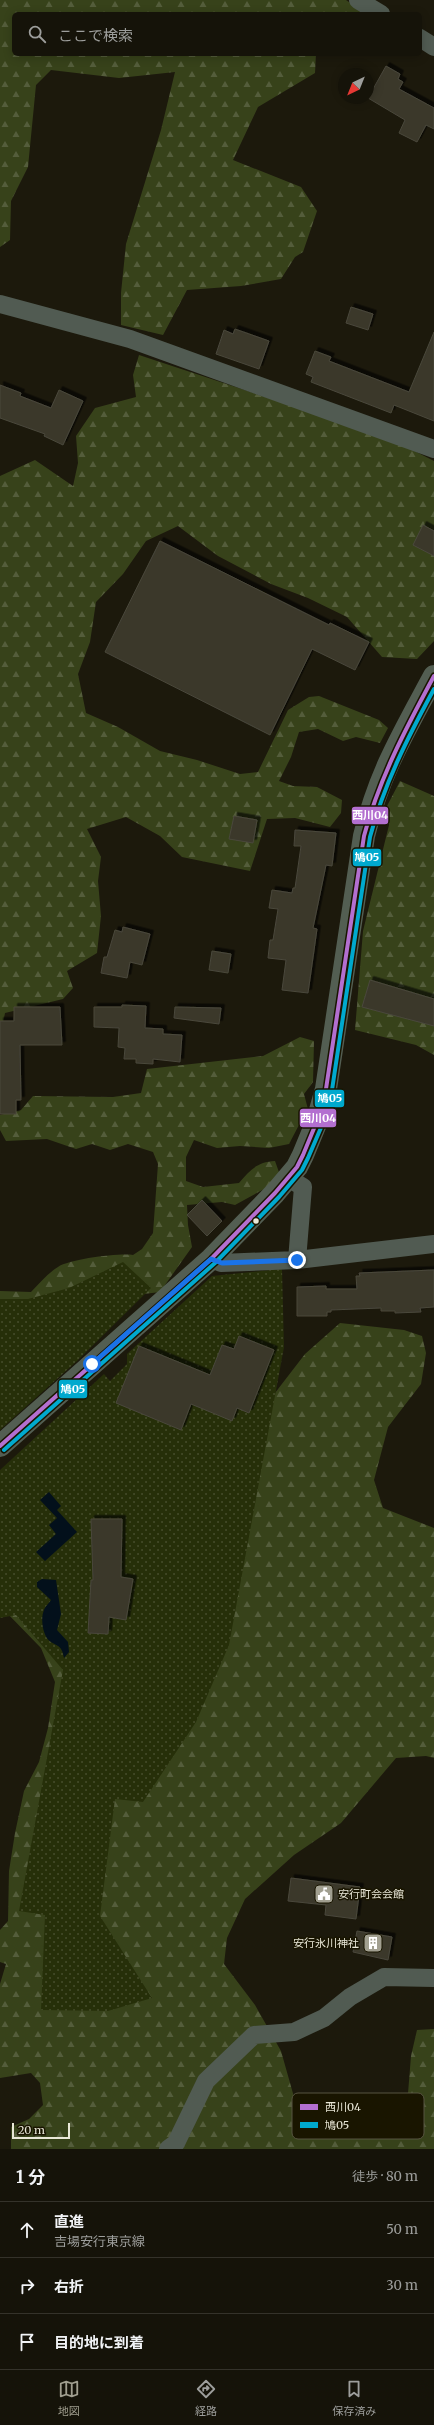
<!DOCTYPE html>
<html lang="ja">
<head>
<meta charset="utf-8">
<style>
	body { margin:0; font-family:Merriweather,"Noto Sans JP",serif; background:#1e1c12; color:#f1f3f6 }
	.compass { position:absolute; left:338px; top:68px; width:36px; height:36px; border-radius:50%; background:#151309; box-shadow:0 2px 10px #0003; rotate:223deg }
	.scale { position:absolute; left:12px; bottom:10px; width:58px; box-sizing:border-box; padding-left:4px; border:2px solid #e9e7d7; border-top:0; font-size:11px; line-height:14px; white-space:nowrap; color:#e9e7d7; -webkit-text-stroke:3px #191500; paint-order:stroke }
	.stop { position:absolute; width:12px; height:12px; margin:-9px; border:3px solid #1a73e8; border-radius:50%; background:#fff }
	.stop.end { background:#1a73e8; border-color:#fff; box-shadow:0 1px 4px #0008 }
	.list { margin:0; padding:0; list-style:none }
	h2 { display:flex; justify-content:space-between; align-items:center; height:52px; margin:0; padding:0 16px; font-size:17px }
	h2 small { font-size:13px; font-weight:400; color:#9d9e9c }
	.list li { display:grid; grid-template-columns:26px 1fr auto; gap:12px; align-items:center; box-sizing:border-box; height:56px; padding:0 16px; border-top:1px solid #34322a }
	.list b { display:block; font-size:15px; white-space:nowrap }
	.list p { margin:0; font-size:13px; white-space:nowrap; color:#9d9e9c }
	.list em { font-size:13px; font-style:normal; color:#9d9e9c }
	.icon { flex:none; width:22px; height:22px; fill:none; stroke:currentColor; stroke-width:2; stroke-linecap:round; stroke-linejoin:round }
	.map { position:relative; flex:none; width:434px; height:2149px; overflow:hidden }
	.search { position:absolute; background:#151309; box-shadow:0 2px 10px #0003; left:12px; right:12px; top:12px; height:44px; display:flex; align-items:center; gap:10px; box-sizing:border-box; padding:0 14px; border-radius:6px; color:#9d9e9c; font-size:15px }
	.sheet { height:220px; background:#151309 }
	nav { display:flex; justify-content:space-around; align-items:center; box-sizing:border-box; height:56px; border-top:1px solid #34322a; background:#151309; font-size:11px; color:#9d9e9c }
	nav a { display:grid; justify-items:center; gap:2px }
	nav .on { color:#a19f90 }
	.map>svg:first-child { display:block }
	.forest { fill:url(#forest-firs) }
	.garden { fill:url(#garden-dots) }
	.water { fill:#03101b }
	.building { fill:#3a372c; stroke:#4a483b; filter:url(#shadow) }
	.lines { fill:none; stroke-linecap:round; stroke-linejoin:round }
	.street { stroke:#515b52; stroke-width:18 }
	.secondary { stroke:#535e52; stroke-width:22 }
	.bus-1-casing { stroke:#191500; stroke-width:7 }
	.bus-2-casing { stroke:#191500; stroke-width:7 }
	.bus-1 { stroke:#b36fd0; stroke-width:4 }
	.bus-2 { stroke:#00a9ce; stroke-width:4 }
	.route { stroke:#1a73e8; stroke-width:5 }
	.bus-dot { fill:#e9e7d7; stroke:#191500; stroke-width:1.5 }
	.labels { text-anchor:middle; dominant-baseline:central; stroke-width:3; stroke-linejoin:round; paint-order:stroke }
	.poi-label { font-size:11px; fill:#e9e7d7; stroke:#191500; text-anchor:start }
	.key { fill:#191500; stroke:#575440; stroke-width:1 }
	.key-label { font-size:11px; fill:#e9e7d7 }
	.line-badge { stroke:#191500; stroke-width:1.5 }
	.badge-label { font-size:11px; text-anchor:middle; font-weight:bold; fill:#fff }
</style>
</head>
<body>
<div class="map">
<svg width="434" height="2149" viewBox="0 0 434 2149">
	<defs>
		<pattern id="forest-firs" width="22" height="20" patternUnits="userSpaceOnUse"><rect width="22" height="20" fill="#37421a"/><path d="M5 1l3.5 6h-7zM16 11l3.5 6h-7z" fill="#545d3b"/></pattern>
		<pattern id="garden-dots" width="8" height="8" patternUnits="userSpaceOnUse"><rect width="8" height="8" fill="#262f09"/><path d="M2 2h.1M6 6h.1" fill="none" stroke="#464d2c" stroke-width="1.8" stroke-linecap="round"/></pattern>
		<filter id="shadow"><feDropShadow dx="3.5" dy="-3.5" stdDeviation="0" flood-color="#0009"/></filter>
	</defs>
	<rect width="100%" height="100%" fill="#1c190c"/>
	<path class="forest" d="M0,0H346L366,14H14V54H316L315,73L258,107L233,160L301,187L317,211L303,252L295,257L281,279L241,286L187,290L163,335L121,325V293L126,244L161,130L175,72L119,78L51,70L36,85L28,167L11,201L10,240L0,247Z
		M139,355L389,438L434,461V641L417,659L382,657L347,617L308,598L271,584L218,556L178,526L146,541L123,574L96,602L90,642L78,674L86,713L118,727L160,751L197,760L240,774L258,772L288,710L309,697L319,696L379,720L388,728L380,743L356,737L343,741L318,729L299,732L291,757L279,781L293,786L317,787L342,800L341,813L330,827L295,818L267,819L250,871L182,857L160,836L126,817L87,829L101,857L98,881L101,916L97,953L67,971L73,988L63,999L5,1013L0,1039V476L35,460L73,486L78,463L76,436L95,408L136,397L133,375Z
		M400,781L434,796V1055L416,1045L355,1030L363,931L389,825L387,806Z
		M300,1037L314,1041L313,1082L304,1094L309,1113L300,1123L289,1144L269,1148L240,1146L217,1148L194,1140L186,1157V1181L203,1187L239,1183C250,1170 257,1162 275,1161L280,1175L266,1188L235,1205L222,1202L187,1205L188,1225L192,1247L160,1292L111,1298L0,1428V1291L31,1292C39,1284 48,1273 58,1267C70,1259 119,1253 133,1255L142,1249L153,1233L158,1164L153,1152L128,1144L110,1150L92,1144L76,1149L47,1139L6,1141L0,1130V1115L21,1110L33,1096L113,1097L141,1093L147,1069L263,1056Z
		M340,1323L404,1330L422,1336L426,1353L421,1384L388,1427L374,1480L383,1508L434,1528V1758L426,1756L396,1758L341,1823L294,1855L245,1899L227,1938L224,1964L255,2005L281,2051L294,2097L337,2102L369,2112L407,2106L411,2056L417,2030L434,2029V2149H11V2127L29,2119L43,2105L40,2083L31,2073L0,2078V1984L6,1964L0,1962V1930L8,1921L9,1871L15,1833L24,1791L39,1762L48,1728L55,1682L41,1648L6,1612L248,1428L305,1354Z"/>
	<path class="garden" d="M123,1262L151,1288L77,1361L0,1430V1299H28L69,1288Z
		M282,1269L284,1347L229,1645L196,1722L143,1802L115,1799L100,1916L152,1998L108,2011L41,2010L45,1915L19,1911L63,1670L16,1615L0,1618V1470L104,1374L110,1381L127,1364V1354L212,1276Z"/>
	<path class="water" d="M49,1492L61,1506L57,1510L77,1532L45,1561L36,1552L56,1534L49,1525L57,1518L40,1500Z
		M42,1579L56,1580L61,1614L57,1630L68,1642L69,1652L64,1658C62,1647 60,1647 51,1642C43,1637 40,1619 44,1610C45,1607 49,1603 51,1600L37,1587V1582Z"/>
	<path class="building" d="M386,66L400,74L398,79L403,82L399,89L434,108V129L426,125L417,142L399,133L405,120L368,98Z
		M351,307L373,314L368,330L346,323Z
		M235,329L269,341L259,369L216,354L224,330L233,334Z
		M434,332V421L394,405L391,413L311,382L313,377L306,374L315,351L331,357L329,361L409,392Z
		M0,385L21,393L20,396L51,408L59,390L83,401L63,445L44,436L45,434L0,418Z
		M423,525L434,531V556L413,545Z
		M160,541L329,625L330,623L369,642L355,670L312,649L270,735L105,652Z
		M234,816L257,820L253,843L229,839Z
		M295,830L336,833L332,866L326,865L313,928L317,929L308,993L282,990L286,960L268,958L270,940H273L278,909L269,908L272,890L292,893L293,888H295L301,846H294Z
		M123,927L150,934L142,965L130,962L127,978L101,973L104,957H107L115,930L122,932Z
		M212,951L231,954L228,973L209,970Z
		M370,980L434,999V1026L362,1007Z
		M122,1005L146,1006L145,1028L163,1029V1034L182,1035L180,1062L153,1059V1064L136,1063V1059H124L125,1048L118,1047L119,1028L94,1027V1007H122Z
		M14,1007H60L62,1045H20L21,1100H16V1114H0V1021H14Z
		M175,1007L221,1008L219,1024L174,1018Z
		M202,1200L222,1221L207,1236L187,1215Z
		M434,1270V1307L420,1308L421,1312L395,1313V1311H381V1308L331,1310V1312H327V1316H297V1287L326,1286V1289H357L356,1276H360L359,1273Z
		M239,1336L274,1350L249,1413L237,1408L232,1421L191,1404L181,1430L116,1403L139,1346L210,1375L222,1345L234,1349Z
		M91,1519H122L121,1577L133,1579L126,1620L109,1617L108,1634L88,1633L91,1580H93Z
		M291,1878L360,1887L356,1919L325,1915L326,1905L288,1901Z
		M357,1931L392,1937L388,1960L353,1952Z"/>
	<g class="lines">
		<path class="street" d="M358,0L381,14
			M420,38L434,47
			M0,304L130,339L434,449
			M288,1178L303,1187L297,1260
			M211,1259L221,1263L297,1260L434,1244
			M168,2149L176,2143L206,2081L254,2035L294,2032L324,2018L350,1997L384,1977L434,1978"/>
		<path class="secondary" d="M0,1446L211,1259L275,1193L297,1167L303,1155L317,1121L326,1089L364,836C379,773 404,732 434,676"/>
		<g class="bus-1-casing">
			<path id="bus-1" d="M0,1446L211,1259L275,1193L297,1167L303,1155L317,1121L326,1089L364,836C379,779 406,728 434,676"/>
		</g>
		<g class="bus-2-casing">
			<path id="bus-2" d="M4,1450L215,1263L279,1197L302,1170L308,1158L323,1123L332,1090L370,837C384,784 408,737 434,689"/>
		</g>
		<use href="#bus-1" class="bus-1"/>
		<use href="#bus-2" class="bus-2"/>
	</g>
	<g class="lines">
		<path class="route" d="M92,1364L211,1259L222,1263L297,1260"/>
	</g>
	<defs>
		<g id="civic-square" transform="scale(1)"><rect x="-9" y="-9" width="18" height="18" rx="4" fill="#a19f90" stroke="#191500"/><path d="M-.6-6.5H3V-4.5H.6V-3L4-1V1h2V6H-6V1h2V-1L-.6-3ZM-1.2 2.5V6h2.4V2.5Z" fill="#fff"/></g>
		<g id="building-square" transform="scale(1)"><rect x="-9" y="-9" width="18" height="18" rx="4" fill="#a19f90" stroke="#191500"/><path d="M-4-6H4V6H1V3H-1V6H-4ZM-2.5-4.3h1.7v1.8h-1.7ZM.8-4.3h1.7v1.8H.8ZM-2.5-1h1.7V.8h-1.7ZM.8-1h1.7V.8H.8Z" fill="#fff"/></g>
	</defs>
	<g fill-rule="evenodd">
		<use href="#civic-square" x="324" y="1894"/>
		<use href="#building-square" x="373" y="1943"/>
	</g>
	<circle class="bus-dot" cx="256" cy="1221" r="3.5"/>
	<g class="labels">
		<g class="poi-label">
			<text x="338" y="1894">安行町会会館</text>
			<text x="359" y="1943" text-anchor="end">安行氷川神社</text>
		</g>
	</g>
	<rect x="292" y="2093" width="132" height="46" rx="6" class="key"/>
	<rect x="300" y="2104" width="18" height="6" fill="#b36fd0"/>
	<rect x="300" y="2122" width="18" height="6" fill="#00a9ce"/>
	<g class="key-label">
		<text x="325" y="2111">西川04</text>
		<text x="325" y="2129">鳩05</text>
	</g>
	<g class="line-badge">
		<rect x="351" y="806" width="38" height="19" rx="4" fill="#b36fd0"/>
		<rect x="352" y="848" width="30" height="19" rx="4" fill="#00a9ce"/>
		<rect x="314" y="1089" width="31" height="19" rx="4" fill="#00a9ce"/>
		<rect x="299" y="1108" width="38" height="20" rx="4" fill="#b36fd0"/>
		<rect x="58" y="1379" width="30" height="20" rx="4" fill="#00a9ce"/>
	</g>
	<g class="badge-label">
		<text x="370" y="819">西川04</text>
		<text x="367" y="861">鳩05</text>
		<text x="330" y="1102">鳩05</text>
		<text x="318" y="1122">西川04</text>
		<text x="73" y="1393">鳩05</text>
	</g>
</svg>
<svg class="compass" viewBox="-18 -18 36 36"><path d="M0-13l5 13h-10z" fill="#e53935"/><path d="M0 13l5-13h-10z" fill="#9d9e9c"/></svg>
<div class="scale">20 m</div>
<div class="stop" style="left:92px;top:1364px"></div>
<div class="stop end" style="left:297px;top:1260px"></div>
<div class="search"><svg class="icon" aria-label="search" viewBox="0 0 24 24"><circle cx="10" cy="10" r="6"/><path d="M15 15l6 6"/></svg>ここで検索</div>
</div>
<section class="sheet">
<h2>1 分<small>徒歩 · 80 m</small></h2>
<ul class="list">
<li><svg class="icon" aria-label="ahead" viewBox="0 0 24 24"><path d="M12 20V5M6 11l6-6 6 6"/></svg><div><b>直進</b><p>吉場安行東京線</p></div><em>50 m</em></li>
<li><svg class="icon" aria-label="right" viewBox="0 0 24 24"><path d="M7 20v-9h11M14 6l5 5-5 5"/></svg><div><b>右折</b></div><em>30 m</em></li>
<li><svg class="icon" aria-label="arrive" viewBox="0 0 24 24"><path d="M6 21V4h12l-3 4 3 4H6"/></svg><div><b>目的地に到着</b></div></li>
</ul>
</section>
<nav>
<a class="on"><svg class="icon" aria-label="map" viewBox="0 0 24 24"><path d="M3 6l6-2 6 2 6-2v14l-6 2-6-2-6 2zM9 4v14M15 6v14"/></svg>地図</a>
<a><svg class="icon" aria-label="directions" viewBox="0 0 24 24"><path d="M12 3l9 9-9 9-9-9zM9 14v-3h6M13 9l2 2-2 2"/></svg>経路</a>
<a><svg class="icon" aria-label="saved" viewBox="0 0 24 24"><path d="M7 4h10v16l-5-4-5 4z"/></svg>保存済み</a>
</nav>
</body>
</html>
